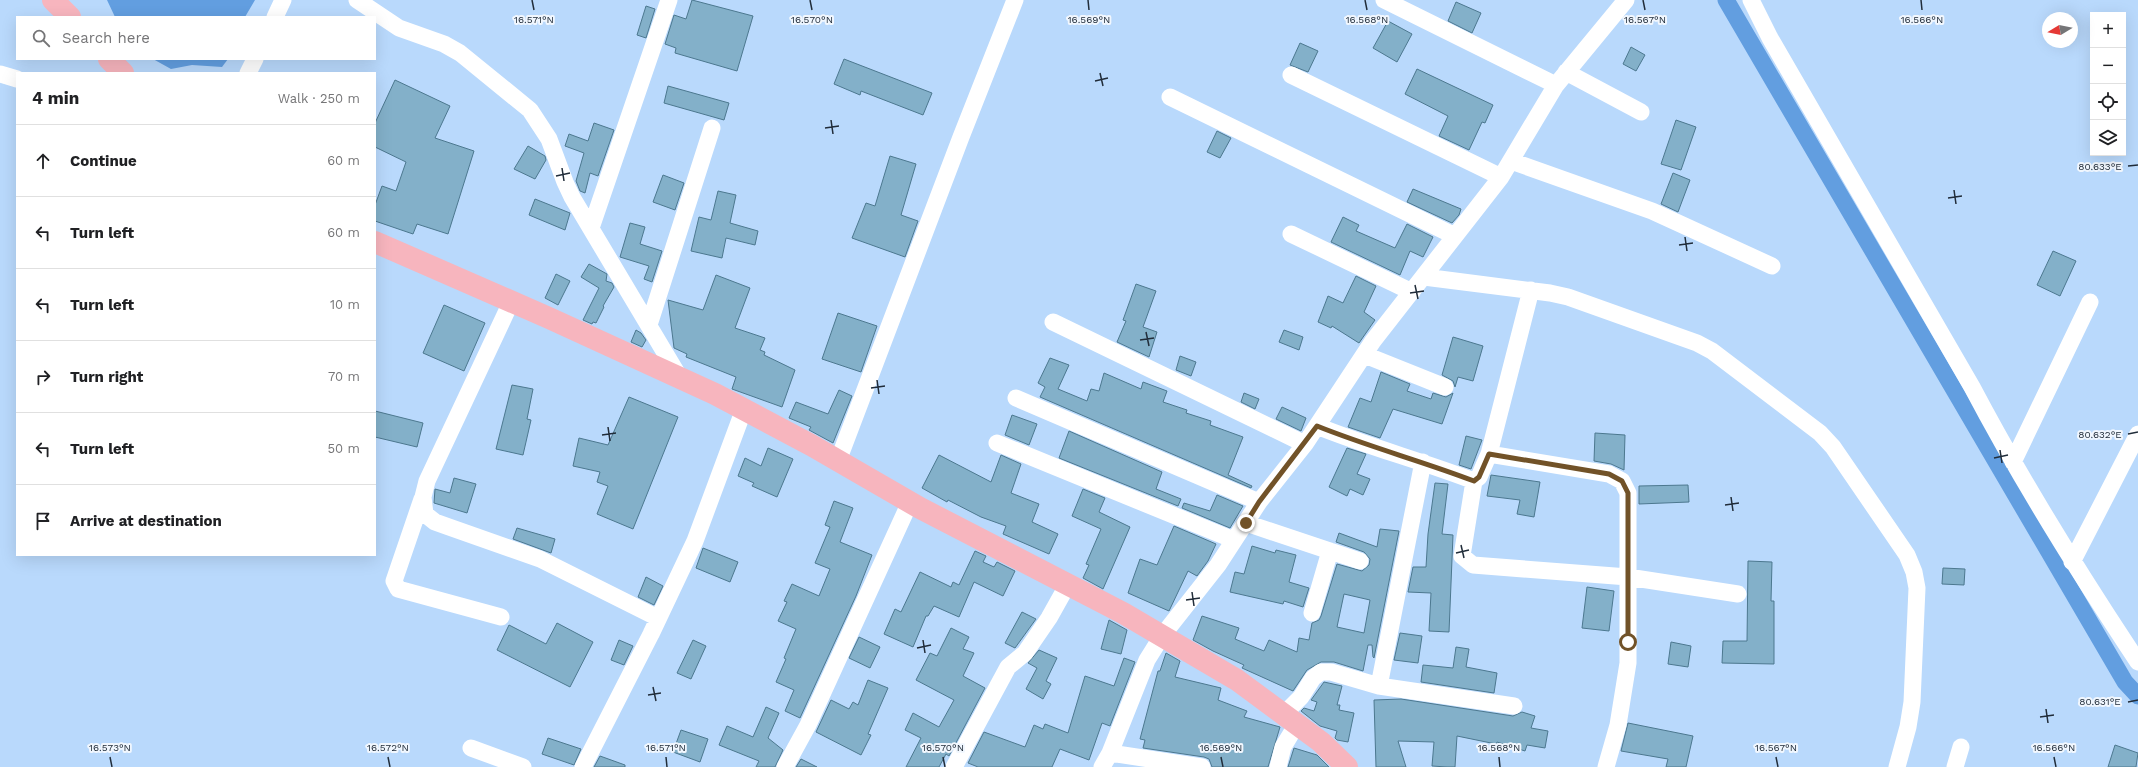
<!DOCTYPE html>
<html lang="en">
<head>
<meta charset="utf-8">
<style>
	body { margin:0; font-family:"Work Sans",sans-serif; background:#f6f6f6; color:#202124 }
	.controls { position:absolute; right:12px; top:12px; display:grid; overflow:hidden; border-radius:0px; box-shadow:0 4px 16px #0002 }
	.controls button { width:36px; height:36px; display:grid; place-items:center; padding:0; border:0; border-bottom:1px solid #e0e0e0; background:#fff; color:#202124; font:20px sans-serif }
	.compass { position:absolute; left:2042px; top:12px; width:36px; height:36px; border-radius:50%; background:#fff; box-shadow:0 4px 16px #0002; rotate:260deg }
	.stop { position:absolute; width:12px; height:12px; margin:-9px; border:3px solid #715228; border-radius:50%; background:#fff }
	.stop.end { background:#715228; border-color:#fff; box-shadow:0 1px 4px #0008 }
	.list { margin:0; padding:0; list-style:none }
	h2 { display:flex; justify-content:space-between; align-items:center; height:52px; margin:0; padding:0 16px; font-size:17px }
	h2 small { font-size:13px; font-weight:400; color:#757577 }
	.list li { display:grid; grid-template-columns:26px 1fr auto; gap:12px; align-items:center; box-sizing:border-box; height:72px; padding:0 16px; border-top:1px solid #e0e0e0 }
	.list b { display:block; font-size:15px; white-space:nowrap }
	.list em { font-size:13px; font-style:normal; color:#757577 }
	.icon { flex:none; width:22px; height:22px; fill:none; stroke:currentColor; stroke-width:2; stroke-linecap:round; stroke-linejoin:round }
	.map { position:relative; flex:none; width:2138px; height:767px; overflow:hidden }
	.search { position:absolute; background:#fff; box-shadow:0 4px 16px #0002; left:16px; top:16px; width:360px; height:44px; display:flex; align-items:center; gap:10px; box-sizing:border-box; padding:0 14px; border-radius:0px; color:#757577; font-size:15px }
	.panel { position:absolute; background:#fff; box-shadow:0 4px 16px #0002; left:16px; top:72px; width:360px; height:484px; border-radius:0px }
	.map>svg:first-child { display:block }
	.water { fill:#629ee0 }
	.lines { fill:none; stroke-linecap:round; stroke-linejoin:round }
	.canal { stroke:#629ee0; stroke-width:17 }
	.building { fill:#83b0c9; stroke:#4c788f; fill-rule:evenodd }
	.minor { stroke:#fff; stroke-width:17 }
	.major { stroke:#f7b5be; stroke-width:22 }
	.route { stroke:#715228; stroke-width:5 }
	.ticks { fill:none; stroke:#212d3a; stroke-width:1.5 }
	.ticks-label { font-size:10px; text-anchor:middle; fill:#212d3a; stroke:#f1f7fe; stroke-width:4; stroke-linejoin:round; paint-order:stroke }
</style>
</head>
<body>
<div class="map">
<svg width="2138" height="767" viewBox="0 0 2138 767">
	<rect width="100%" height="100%" fill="#b9d9fc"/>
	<path class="water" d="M107,0H255L245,17H115Z
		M153,59H228L222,67L192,65L171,69Z"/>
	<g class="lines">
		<path class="canal" d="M1726,0L2125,682L2138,696"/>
	</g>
	<path class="building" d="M692,0L753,16L737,71L675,53L676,48L665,44L674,15L686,19Z
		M1456,2L1481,13L1472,33L1448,21Z
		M646,6L655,9L646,38L637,35Z
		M1388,21L1412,34L1397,62L1373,48Z
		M1300,43L1318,51L1308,72L1290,65Z
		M1631,47L1645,55L1636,71L1623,64Z
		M844,59L932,93L923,115L861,91L860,95L834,84Z
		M1417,69L1493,105L1485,123L1482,122L1469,150L1439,136L1448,116L1405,94Z
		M395,80L450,106L435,138L474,151L448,234L417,224L413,234L375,221V205L382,186L396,191L406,162L375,147V123Z
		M668,86L729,103L724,120L664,103Z
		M1676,120L1696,127L1681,170L1661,164Z
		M594,123L614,130L598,176L590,173L585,193L580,191L576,181L584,153L565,146L569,134L588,141Z
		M1217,131L1231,138L1220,158L1207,152Z
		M528,146L545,156L546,160L535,179L514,169Z
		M890,156L916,164L901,215L918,221L905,257L852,238L866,203L875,206Z
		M1673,173L1690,180L1678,212L1661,204Z
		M663,175L684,183L675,210L653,202Z
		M1413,189L1461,209L1459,215L1452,223L1407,202Z
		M718,191L736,195L730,223L758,231L755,245L726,238L722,258L691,251L699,217L711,220Z
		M535,199L570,213L565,230L529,215Z
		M1343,217L1359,225L1356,231L1395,248L1407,224L1433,237L1423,257L1410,251L1400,275L1331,242Z
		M630,223L645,227L640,244L662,251L652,282L644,279L649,266L620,257Z
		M2053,251L2076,261L2060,296L2037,285Z
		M589,264L607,274L606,281L612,283L614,287L603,306L604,307L596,323L593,322L592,324L583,320L599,288L581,277Z
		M556,274L570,281L558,305L545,298Z
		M716,275L750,288L735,328L765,338L760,350L765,352L764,355L795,370L782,407L732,389L736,377L686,357L687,354L674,348L668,300L703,310Z
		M1356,276L1376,286L1364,312L1375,320L1359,343L1332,326L1331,328L1318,322L1328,296L1343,303Z
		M1136,284L1156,291L1143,327L1157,332L1149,357L1117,342L1126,321L1123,320Z
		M444,305L485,323L464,371L423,353Z
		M838,313L877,326L861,372L822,359Z
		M636,330L641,333L646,340L642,347L631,342Z
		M1284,330L1303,337L1299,350L1279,342Z
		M1453,337L1483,346L1473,381L1458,377L1455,387L1453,381L1442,375Z
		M1180,356L1196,362L1191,376L1176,370Z
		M1050,358L1069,365L1058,389L1087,401L1091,389L1099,391L1104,373L1141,389L1143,382L1167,391L1163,402L1187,410L1186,413L1211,421L1210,425L1243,437L1228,475L1252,486L1251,488L1040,397L1045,387L1038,383Z
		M1381,372L1410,384L1407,391L1431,399L1433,393L1446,397L1453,393L1442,424L1393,409L1380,438L1348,427L1360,398L1371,402Z
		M512,385L533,389L527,419L531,420L523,455L496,449Z
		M839,390L852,396L833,443L809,430L811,427L789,418L796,402L828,414Z
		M1244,393L1259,399L1255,409L1241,402Z
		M629,397L678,417L633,529L597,514L608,486L597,482L600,472L573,466L579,438L608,445Z
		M1282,407L1306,418L1301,431L1276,419Z
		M375,411L423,423L417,447L375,437Z
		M1012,415L1037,424L1029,445L1005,435Z
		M1069,431L1162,472L1156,489L1181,499L1178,506L1059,458Z
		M1595,433L1625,435L1624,470L1611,464L1594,461Z
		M1466,436L1482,440L1471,469L1459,465Z
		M768,448L793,459L777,497L752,486L754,483L738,476L745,458L761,466Z
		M1347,448L1366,454L1357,474L1370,479L1363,495L1350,489L1347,496L1329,487Z
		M939,455L991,482L1001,455L1021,464L1011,493L1039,504L1032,522L1058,534L1049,554L1003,534L1006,526L981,517L948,500L947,502L922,488Z
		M1491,475L1540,482L1534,517L1517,514L1520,500L1487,496Z
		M454,478L476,484L467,513L434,503L435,489L450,493Z
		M1435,483L1448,484L1442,534L1453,535L1449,632L1429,631L1431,593L1408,592L1413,567H1426L1428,534Z
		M1688,485L1689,502L1639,504V486Z
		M1083,489L1105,498L1099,512L1130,527L1103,589L1083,578L1089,565L1086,564L1101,529L1072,516Z
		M1217,495L1243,506L1230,528L1182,508L1184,503L1210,511Z
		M834,501L853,508L840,542L872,555L856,596L800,718L785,711L794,690L776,682L786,659L784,658L796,629L778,621L787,602L784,601L792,584L819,596L830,569L815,563L830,527L825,525Z
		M1174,526L1216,544L1208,561L1197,576L1188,571L1169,611L1128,593L1140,559L1157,565Z
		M517,528L555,539L551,553L513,539Z
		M1380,529L1399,531L1374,658L1373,657L1372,645H1368L1363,671L1334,662H1321L1307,670L1293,691L1242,668L1244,665L1213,651L1193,640L1202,616L1239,628L1235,639L1264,651L1269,640L1297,652L1299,638L1309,640L1312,623L1319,620L1321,616L1337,564L1362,571L1369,565L1370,559L1364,552L1336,542L1339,533L1377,547ZM1344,594L1370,600L1364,633L1337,627Z
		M1252,546L1275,553L1276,550L1296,555L1289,582L1309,588L1303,607L1284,601L1283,604L1230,592L1235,572L1244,574Z
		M703,548L738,562L730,582L696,568Z
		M975,551L986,556L983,562L994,567L997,562L1015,571L1003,596L974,582L959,617L934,606L928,616H926L913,647L884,634L895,609L901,612L920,572L951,587L953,582L959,585Z
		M1748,561L1772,562L1771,601H1774V664L1722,663L1723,641H1747Z
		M1943,568L1965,569L1964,585L1942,584Z
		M646,577L663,586L654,605L638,597Z
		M1587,587L1614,591L1609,631L1582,628Z
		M1022,612L1036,619L1015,648L1005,643Z
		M1109,620L1127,630L1121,654L1101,649Z
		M557,623L593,642L570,687L497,650L509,625L546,644Z
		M951,628L969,637L963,649L974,653L963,676L985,688L949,756L946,754L939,767H906L921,738L905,730L913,713L939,727L954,700L916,680L930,653L937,656Z
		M1400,633L1422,636L1418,663L1394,660Z
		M859,637L880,647L870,668L849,658Z
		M619,640L633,646L624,665L611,660Z
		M693,640L706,646L691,679L677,673Z
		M1671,642L1691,646L1688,667L1668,664Z
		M1456,647L1469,649L1466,667L1497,673L1494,693L1421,682L1423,665L1453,668Z
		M1039,650L1057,658L1046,681L1051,684L1043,699L1026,689L1037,668L1028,663Z
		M1166,653L1180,661L1175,677L1221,688L1218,700L1247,711L1244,717L1280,727L1268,767H1212L1209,759L1204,757L1143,748L1145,740L1140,739L1158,671H1160Z
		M1124,658L1135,662L1110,726L1102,723L1089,760L1060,749L1052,767H978L968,763L984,732L1025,747L1034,725L1043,729L1045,724L1068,733L1085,676L1114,686Z
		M868,680L888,688L868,734L871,735L861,755L816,732L831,700L849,709L853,702L858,705Z
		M1324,682L1342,686L1337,705H1340L1339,710L1354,713L1348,742L1337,740L1335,738L1337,731L1320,726L1301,711L1304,708L1314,711L1317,702L1311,700Z
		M1401,699L1513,716L1522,712L1535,716L1531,728L1548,731L1545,748L1527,745L1525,751L1497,742L1496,744L1457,736L1455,767H1447L1432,766L1434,742L1398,741L1406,767H1376L1374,700Z
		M766,707L779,713L768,738L783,750L775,767H756L759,761L719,745L727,726L753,737Z
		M1628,723L1693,736L1686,767H1666L1668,759L1621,751Z
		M681,730L708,739L700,762L673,752Z
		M548,738L581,749L574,765L542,754Z
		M2115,745L2138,753L2136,767H2108Z
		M1294,748L1317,755L1329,767H1288Z
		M600,756L625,765V767H594Z
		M801,759L817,767H796Z"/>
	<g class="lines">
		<path class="minor" d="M357,0L399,28L444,44L460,53L530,110L549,139L565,182L572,197L680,378
			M1384,0L1556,85
			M1751,0L1770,38L1972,387C2022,482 2079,573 2138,662
			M275,17L283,0
			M1566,72L1641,112
			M248,73L255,59
			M0,74L17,79
			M1291,75L1501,177
			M1170,97L1455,236
			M1511,161L1652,211L1772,266
			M591,228L669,0
			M1291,234L1412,292
			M1424,277L1550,293L1568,297L1697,343L1712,351L1820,433L1833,447L1907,555L1914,572L1917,588L1912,702L1908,727L1897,767
			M1531,290L1489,454L1479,477L1474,481L1462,556L1473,565L1628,577L1738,594
			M511,302L427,481L423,497L425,514L435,522L449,527L540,559L658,618
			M1053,322L1305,444
			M649,325L712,128
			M1365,355L1445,387
			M1016,398L1259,502
			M1317,426C1369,447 1422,461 1474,481
			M997,443L1234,540
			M1489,454L1609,474L1622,481L1628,493V663L1618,725L1606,767
			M838,461L961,137L1015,0
			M2013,462L2090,302
			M422,499L394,581L398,589L501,617
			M1246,523L1360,561
			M2072,562L2138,434
			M1312,613L1330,551
			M1379,686L1423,462
			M1284,714L1301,697L1313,678L1321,672H1331L1379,686L1514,706
			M471,748L523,767
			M1110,753L1202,767
			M583,767L651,634L695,541L744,409
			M785,767L808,725L910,502
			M954,767L1008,667L1025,653L1049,618L1068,584
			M1102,767L1110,753L1147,660L1162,636L1218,565L1259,502L1305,444L1373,341L1501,177L1556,85L1626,0
			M1278,767L1283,747L1297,724
			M1955,767L1961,747"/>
		<path class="major" d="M53,0L70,17
			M109,59L123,73
			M375,242L549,318L715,394L811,445L920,508L1123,613L1237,680L1321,742L1347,767"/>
	</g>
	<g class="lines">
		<path class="route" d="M1246,523L1259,502L1317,426C1369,447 1422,461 1474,481L1479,477L1489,454L1609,474L1622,481L1628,493V642"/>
	</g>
	<path class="ticks" d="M532,0L534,10M810,0L812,10M1088,0L1089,10M1365,0L1367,10M1643,0L1645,10M1921,0L1922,10M1100,73L1103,86M1095,81L1108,78M831,120L833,134M825,128L839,126M2128,166L2138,165M562,168L564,181M556,176L570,173M1954,190L1956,204M1948,198L1962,196M1685,237L1687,251M1679,245L1693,243M1415,285L1418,299M1410,293L1424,291M1146,332L1149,346M1140,340L1154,338M877,380L879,394M871,388L885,386M608,427L610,441M2128,434L2138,432M602,435L616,433M2000,450L2002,463M1994,458L2008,455M1731,497L1733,511M1725,505L1739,503M1461,545L1464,558M1456,553L1469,550M1192,592L1194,606M1186,600L1200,598M923,640L925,653M917,648L931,645M653,687L656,701M648,695L661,693M2128,702L2138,700M2046,709L2048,723M2040,717L2054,715M110,757L112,767M388,757L390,767M666,757L667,767M943,757L945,767M1221,757L1223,767M1499,757L1500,767M1776,757L1778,767M2054,757L2056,767"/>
	<g class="ticks-label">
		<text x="534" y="23">16.571°N</text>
		<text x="812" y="23">16.570°N</text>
		<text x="1089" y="23">16.569°N</text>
		<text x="1367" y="23">16.568°N</text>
		<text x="1645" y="23">16.567°N</text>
		<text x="1922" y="23">16.566°N</text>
		<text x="2100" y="170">80.633°E</text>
		<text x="2100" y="438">80.632°E</text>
		<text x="2100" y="705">80.631°E</text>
		<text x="110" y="751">16.573°N</text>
		<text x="388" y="751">16.572°N</text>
		<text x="666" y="751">16.571°N</text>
		<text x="943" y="751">16.570°N</text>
		<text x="1221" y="751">16.569°N</text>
		<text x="1499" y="751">16.568°N</text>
		<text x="1776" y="751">16.567°N</text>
		<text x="2054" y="751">16.566°N</text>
	</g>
</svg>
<div class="controls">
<button>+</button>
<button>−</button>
<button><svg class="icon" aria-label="locate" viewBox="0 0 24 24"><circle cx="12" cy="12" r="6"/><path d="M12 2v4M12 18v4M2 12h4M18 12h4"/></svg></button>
<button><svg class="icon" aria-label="layers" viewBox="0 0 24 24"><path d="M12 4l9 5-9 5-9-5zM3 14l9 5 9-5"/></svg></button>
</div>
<svg class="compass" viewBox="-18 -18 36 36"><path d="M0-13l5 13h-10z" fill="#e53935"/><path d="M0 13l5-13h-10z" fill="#757577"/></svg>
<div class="stop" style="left:1628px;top:642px"></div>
<div class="stop end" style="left:1246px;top:523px"></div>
<div class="search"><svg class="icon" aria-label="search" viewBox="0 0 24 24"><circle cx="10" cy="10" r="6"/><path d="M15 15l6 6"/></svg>Search here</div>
<section class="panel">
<h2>4 min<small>Walk · 250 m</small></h2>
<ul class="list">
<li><svg class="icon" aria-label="ahead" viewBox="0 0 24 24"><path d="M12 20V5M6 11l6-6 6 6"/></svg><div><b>Continue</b></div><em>60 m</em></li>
<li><svg class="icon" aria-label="left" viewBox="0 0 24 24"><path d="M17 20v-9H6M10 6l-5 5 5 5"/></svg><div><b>Turn left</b></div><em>60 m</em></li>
<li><svg class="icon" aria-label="left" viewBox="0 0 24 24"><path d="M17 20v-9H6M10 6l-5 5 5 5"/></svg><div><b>Turn left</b></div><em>10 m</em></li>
<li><svg class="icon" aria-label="right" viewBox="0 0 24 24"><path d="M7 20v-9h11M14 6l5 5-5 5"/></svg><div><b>Turn right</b></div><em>70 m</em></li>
<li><svg class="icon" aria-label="left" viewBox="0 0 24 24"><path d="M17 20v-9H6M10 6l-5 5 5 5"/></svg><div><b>Turn left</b></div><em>50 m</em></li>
<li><svg class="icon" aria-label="arrive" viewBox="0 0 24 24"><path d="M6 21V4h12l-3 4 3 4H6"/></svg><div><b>Arrive at destination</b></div></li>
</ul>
</section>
</div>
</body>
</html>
